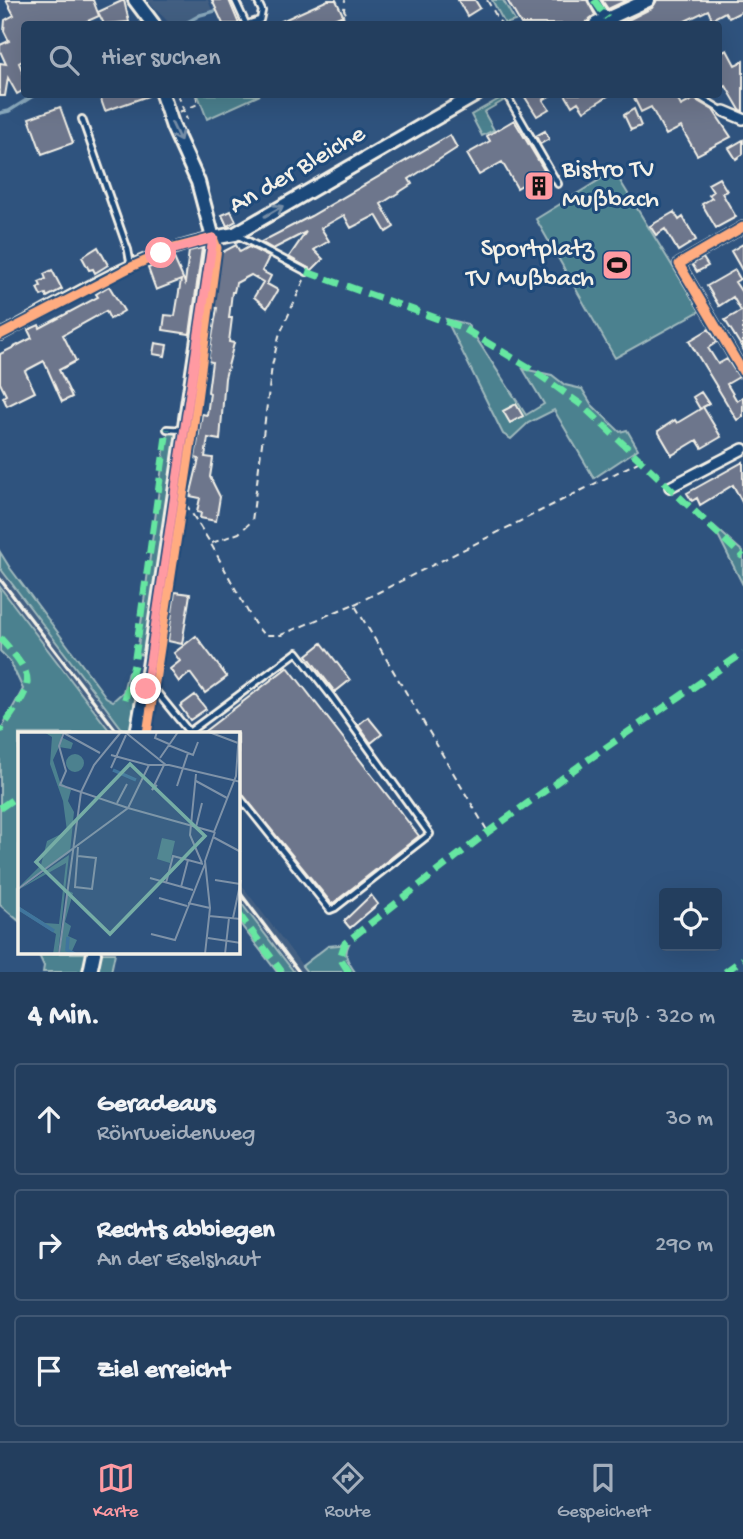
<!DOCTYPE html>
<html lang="de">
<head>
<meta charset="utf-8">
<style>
	body { margin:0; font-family:"Gochi Hand",sans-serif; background:#2b4564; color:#f1f3f6 }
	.controls { position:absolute; right:21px; bottom:21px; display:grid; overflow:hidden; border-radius:7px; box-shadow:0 7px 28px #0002 }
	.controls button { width:63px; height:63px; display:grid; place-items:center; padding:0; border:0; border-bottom:2px solid #405773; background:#233e5e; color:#f1f3f6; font:35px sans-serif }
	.stop { position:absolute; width:21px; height:21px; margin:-16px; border:5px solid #ff9aa2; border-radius:50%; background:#fff }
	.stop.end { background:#ff9aa2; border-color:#fff; box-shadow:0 2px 7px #0008 }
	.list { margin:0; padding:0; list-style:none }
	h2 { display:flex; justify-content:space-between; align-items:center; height:91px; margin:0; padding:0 28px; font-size:30px }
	h2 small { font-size:23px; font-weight:400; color:#a3aebc }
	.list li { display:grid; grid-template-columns:46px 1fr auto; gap:21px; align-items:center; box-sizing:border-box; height:112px; margin:0 14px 14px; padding:0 14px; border:2px solid #405773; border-radius:7px }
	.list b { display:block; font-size:26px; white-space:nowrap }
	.list p { margin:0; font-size:23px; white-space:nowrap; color:#a3aebc }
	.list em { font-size:23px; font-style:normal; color:#a3aebc }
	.icon { flex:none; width:38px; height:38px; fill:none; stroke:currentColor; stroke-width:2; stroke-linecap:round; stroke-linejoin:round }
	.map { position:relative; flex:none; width:743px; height:972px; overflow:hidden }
	.search { position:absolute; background:#233e5e; box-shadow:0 7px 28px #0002; left:21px; right:21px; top:21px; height:77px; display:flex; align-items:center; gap:18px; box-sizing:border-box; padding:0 24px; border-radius:7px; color:#a3aebc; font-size:26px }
	.sheet { height:469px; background:#233e5e }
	nav { display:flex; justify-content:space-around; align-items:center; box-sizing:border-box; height:98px; border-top:2px solid #405773; background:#233e5e; font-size:19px; color:#a3aebc }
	nav a { display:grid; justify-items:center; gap:4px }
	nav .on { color:#ff9aa2 }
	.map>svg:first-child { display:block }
	.built { fill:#425e82 }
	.green { fill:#4c818f; stroke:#a0b9bc; stroke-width:2 }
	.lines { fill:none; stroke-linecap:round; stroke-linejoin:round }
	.stream { stroke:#88a7bb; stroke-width:3.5 }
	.building { fill:#6d768c; stroke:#f4f1e8; stroke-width:2 }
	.lane-casing { stroke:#f4f1e8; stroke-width:10 }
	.street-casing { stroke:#f4f1e8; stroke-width:14 }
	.secondary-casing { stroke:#f4f1e8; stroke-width:18 }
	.path { stroke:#f4f1e8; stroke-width:2; stroke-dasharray:7 5; stroke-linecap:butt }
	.lane { stroke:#1f4a7a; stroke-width:4.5 }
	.street { stroke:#1f4a7a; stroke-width:9 }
	.secondary { stroke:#1f4a7a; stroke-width:12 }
	.rail { stroke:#f4f1e8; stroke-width:3.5 }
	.quiet { stroke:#66e7a1; stroke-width:7; stroke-dasharray:14 7; stroke-linecap:butt }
	.cycleway-casing { stroke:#1f4a7a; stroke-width:13 }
	.cycleway { stroke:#ffac80; stroke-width:9 }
	.oneway { stroke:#748da6 }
	.route { stroke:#ff9aa2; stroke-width:9 }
	.labels { text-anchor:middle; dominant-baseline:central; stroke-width:6; stroke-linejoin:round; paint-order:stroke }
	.street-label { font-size:26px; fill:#f4f1e8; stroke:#1f4a7a }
	.poi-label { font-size:26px; fill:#f4f1e8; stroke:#1f4a7a; text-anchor:start }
	.inset-river { fill:none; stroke:#40759d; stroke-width:3.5 }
	.inset-road { fill:none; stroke:#7e92a8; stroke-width:2 }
	.view { fill:#76ada5; fill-opacity:0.15; stroke:#76ada5; stroke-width:3.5 }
	.inset-edge { fill:none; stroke:#f4f1e8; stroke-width:3.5 }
</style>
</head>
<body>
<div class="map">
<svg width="743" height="972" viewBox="0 0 743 972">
	<rect width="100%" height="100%" fill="#2f537e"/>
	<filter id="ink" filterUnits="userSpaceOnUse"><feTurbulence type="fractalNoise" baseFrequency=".0143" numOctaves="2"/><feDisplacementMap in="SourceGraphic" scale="14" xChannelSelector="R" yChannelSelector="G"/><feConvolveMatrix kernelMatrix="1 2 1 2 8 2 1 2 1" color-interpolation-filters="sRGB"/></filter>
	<g filter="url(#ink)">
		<path class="built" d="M147,0H208L212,10L204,11L180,24H170Z
			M0,568L126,734H112L49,652L0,587Z
			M238,880L307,972H294L238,899Z"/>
		<path class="green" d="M492,0H503L515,21L505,24Z
			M198,95V94L260,95L207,119Z
			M501,98L503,101L484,112L494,130L482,136L471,115Z
			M614,171L700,311L615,358L536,219Z
			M446,319L467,324L526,415L544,404L523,369L552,375L565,385L582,389L592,405L620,432L627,430L638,449L594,478L554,410L528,423L511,439L503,434Z
			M169,433L179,434L144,655L137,654L165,444Z
			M713,525L743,552V585Z
			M0,552L10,568L106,697L113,701L123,692L128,672L143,675L130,734H126L0,568Z
			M0,587L112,734H19V921L0,905V731L23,689L10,661L0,651Z
			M238,899L294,972H277L238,921Z
			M349,944C343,955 348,962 355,972H307L302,966L328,946Z
			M38,953H88L84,972H43L44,966Z
			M100,953H115L111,972H96Z"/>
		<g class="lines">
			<path class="stream" d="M184,24L200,15L215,11
				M0,113L9,111L36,94"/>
		</g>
		<path class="building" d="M6,0H93L99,16L81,24H24V60L19,63L24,75V90L17,94L8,78L5,96H0V63L6,64L0,51V45L9,41L4,31L5,20L14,15Z
			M124,0L129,22L104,24L98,12Z
			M212,0H229L239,24H223Z
			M328,0H336L343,15L323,24H275Z
			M458,0H475L480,8L467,16Z
			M507,0H587L595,15L584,24H521Z
			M602,0H627L608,9Z
			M657,0H743V11L729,18L725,12L712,19L708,10L683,22L684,24H620L652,8Z
			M727,50L735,65L743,61V111L740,110L726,86L718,90V54Z
			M99,94H148V96L105,111Z
			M523,94H553L543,100L549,109L537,116Z
			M565,94H611L584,111L578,102L572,106Z
			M632,94H675L681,106L694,99L713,110L731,137L697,155L681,127L666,135L651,107L641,112Z
			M60,107L73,143L42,154L29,118Z
			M634,109L641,126L631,130L624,115Z
			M514,120L547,175L544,177L549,187L535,195L527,182L517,188L502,162L479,175L467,154L490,141L487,136Z
			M545,131L549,139L540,144L536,136Z
			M450,135L457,148L409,179L412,184L381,204L394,227L386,232L376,215L351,228L344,215L321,228L329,241L314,250L323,259L312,270L289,257L306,232L273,249L261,242L311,216Z
			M743,140V154L736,159L729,148Z
			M719,178L727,191L722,193L736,217L716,228L702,204L712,198L709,195L713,192L708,184Z
			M231,211L236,221L227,226L222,215Z
			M674,212L679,220L683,217L696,240L678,251L665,229L656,235L650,226Z
			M743,244V272L731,251Z
			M236,245L240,252L249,247L269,257L262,271L271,276L267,284L278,290L267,308L254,297L263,282L251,275L236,283L234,292H232L229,318H232L229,342L234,343L225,378L220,440L208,438L205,457L213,458L210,477L220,497L216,521L200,518L201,513L197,512L200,498L190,496L199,459L195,458L202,414L207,415L210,393L208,392L212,362L208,361L217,308L212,307L219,254Z
			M98,247L108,265L95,273L93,269L89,270L82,257Z
			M202,248L190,334L163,330L165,315L175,316L181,280L156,290L148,268L174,258L185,283L189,251Z
			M703,258L708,266L697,272L692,264Z
			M52,270L62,289L47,297L46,294L41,296L37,288L41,286L39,282L46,279L44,274Z
			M735,270L740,279L735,282L743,294V349L725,320L741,311L733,297L719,306L707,286Z
			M109,286L124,311L110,319L106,311L63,335L76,361L59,370L72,397L62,402L44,361L25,371L35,392L7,406L3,397L6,395L0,383V354L32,338L28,330L39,325L40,328L98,297L96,294Z
			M709,329L717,342L708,348L718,364L727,359L739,377L727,384L737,401L743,397V417L737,420L689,341Z
			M155,343L167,345L165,356L153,354Z
			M701,392L709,404L703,407L721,437L702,448L697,440L672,455L658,431L675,420L677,423L702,408L700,409L693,397Z
			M516,404L523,416L510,423L503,411Z
			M743,462V504L733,485L700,505L697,498L692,501L687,493Z
			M175,592L190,594L182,644L168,641Z
			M196,636L227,677L205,693L190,673L179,682L170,669L180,661L174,653Z
			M322,643L350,680L335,692L307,655Z
			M288,667L419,836L332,904L238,789V734H201Z
			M195,695L206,709L190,720L180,706Z
			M368,717L382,734L371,743L358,725Z
			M371,895L378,904L350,928L344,921Z"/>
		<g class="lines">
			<g class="lane-casing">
				<path id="lane" d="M235,0L246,24
					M248,24L260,20L262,11L257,0
					M506,94L558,184
					M695,94L723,111
					M82,119L128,250L131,266
					M239,236L307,272
					M167,429L184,430
					M146,689L155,690L190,733
					M189,732L297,652L332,697L430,834L335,908L330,910L238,795"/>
			</g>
			<g class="street-casing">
				<path id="street" d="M594,0L602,13L613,24
					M724,111L743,119
					M743,227L679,264L743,372
					M0,335C68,299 137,253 213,238
					M670,487L743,449"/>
			</g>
			<g class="secondary-casing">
				<path id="secondary" d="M135,0L153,24
					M596,24L648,0
					M213,238L235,234L477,94
					M137,734L149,667L213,238L198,182L173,127L162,94
					M90,972L94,953"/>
			</g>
			<path class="path" d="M487,0L501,24
				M327,24L347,15L344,10L345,0
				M178,94L187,120
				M179,112L198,104L196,94
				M186,504L211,544L254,623L264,635H281L354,604L488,832
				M212,543L239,533L252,521L272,366L279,336L304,280
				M355,604L642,460"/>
			<use href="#lane" class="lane"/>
			<use href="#street" class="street"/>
			<use href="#secondary" class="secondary"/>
			<path class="rail" d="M0,579L119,734
				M238,890L299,972"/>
			<path class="quiet" d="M594,0L607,18
				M307,272L461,327L530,368L583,406L743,557
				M0,638C41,682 31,685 0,731
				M125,699L134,665L167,429
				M0,808L19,795
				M238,913L282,972
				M349,972L340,958L345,943L488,832L579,766L743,653
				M725,972L743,959"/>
			<g class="cycleway-casing">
				<path id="cycleway" d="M743,227L679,264L743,372
					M0,335L131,267L174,248L213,238L217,248L193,430L147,734"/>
			</g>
			<use href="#cycleway" class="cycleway"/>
		</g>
		<defs><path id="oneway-shaft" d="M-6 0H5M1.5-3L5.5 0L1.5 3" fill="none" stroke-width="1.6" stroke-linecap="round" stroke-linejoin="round" transform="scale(1.75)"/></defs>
		<g class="oneway">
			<use href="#oneway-shaft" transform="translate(176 132) rotate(65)"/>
			<use href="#oneway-shaft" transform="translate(274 211) rotate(-30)"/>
		</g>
	</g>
	<g class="lines" filter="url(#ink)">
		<path class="route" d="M146,689L213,238L161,253"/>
	</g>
	<defs>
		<g id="building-square" transform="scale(1.575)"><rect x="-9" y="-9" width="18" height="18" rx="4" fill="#ff9aa2" stroke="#1f4a7a"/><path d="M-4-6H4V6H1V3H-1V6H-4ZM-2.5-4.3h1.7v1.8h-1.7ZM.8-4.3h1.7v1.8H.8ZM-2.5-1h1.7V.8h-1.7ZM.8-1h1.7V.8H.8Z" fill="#111"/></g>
		<g id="stadium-square" transform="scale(1.575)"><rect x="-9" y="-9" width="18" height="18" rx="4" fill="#ff9aa2" stroke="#1f4a7a"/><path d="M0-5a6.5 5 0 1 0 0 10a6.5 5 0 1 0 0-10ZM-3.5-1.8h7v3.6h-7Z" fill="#111"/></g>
	</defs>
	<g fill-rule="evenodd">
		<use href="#building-square" x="539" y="186"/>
		<use href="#stadium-square" x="617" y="265"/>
	</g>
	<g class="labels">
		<g class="street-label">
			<text transform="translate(298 171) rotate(-30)">An der Bleiche</text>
		</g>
		<g class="poi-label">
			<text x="562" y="171">Bistro TV<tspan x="562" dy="30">Mußbach</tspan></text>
			<text x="594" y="250" text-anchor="end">Sportplatz<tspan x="594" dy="30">TV Mußbach</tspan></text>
		</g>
	</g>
	<g transform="translate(18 732)">
		<rect width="222" height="222" fill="#2f537e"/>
		<path d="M26,0H45L43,5L55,11L53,17L41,15L35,28L42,50L53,58L50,69L56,80L52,120L0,156L23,133L29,109L49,99L45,69L32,32L34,5ZM48 31a9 9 0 1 1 18 0a9 9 0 1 1-18 0ZM144,106L157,109L152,131L139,127ZM51,123L40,222H35L38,202L0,178V174L27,191L41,192L48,131L0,158ZM49,158L55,161L47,190L53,194L50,204L59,208L54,219L59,222H42Z" fill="#4c818f"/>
		<path class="inset-river" d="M95,38L118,48M0,176L36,199M50,205L49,218L57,222"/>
		<path class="inset-road" d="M44,0L82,21M46,0L41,14L48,39L42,53L110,76M107,0L148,33M139,0L137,6L151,12M191,0L220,11M150,13L175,23L180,10M93,23L130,33M142,26L160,0M93,36L108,3M178,42L172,103L184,131M178,49L209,66M139,53L134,58L146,33M159,54L170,21M99,71L109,52M110,76L196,100L218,44L221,0M178,95L184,71M195,105L223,120M60,115L57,155L74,157L78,126L60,124M132,146L175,158M197,148L222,152M148,151L155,124L185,132M163,155L170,128M0,157L110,76L131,33H151L223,50M141,166L169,174M170,171L192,176M191,184L223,187M215,186L223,148M133,202L157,208L187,132M190,206L223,211M41,222L63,60L76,33L103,0M187,222L192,176L187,129L197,100M207,222L211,186"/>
		<path class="view" d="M112,32L187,104L92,202L18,130Z"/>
		<rect width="222" height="222" class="inset-edge"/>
	</g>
</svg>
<div class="controls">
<button><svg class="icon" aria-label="locate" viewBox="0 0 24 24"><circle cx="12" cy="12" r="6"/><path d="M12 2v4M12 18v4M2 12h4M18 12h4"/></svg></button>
</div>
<div class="stop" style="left:161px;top:253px"></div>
<div class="stop end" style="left:146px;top:689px"></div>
<div class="search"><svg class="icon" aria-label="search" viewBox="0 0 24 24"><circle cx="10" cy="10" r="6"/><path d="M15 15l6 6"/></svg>Hier suchen</div>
</div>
<section class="sheet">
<h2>4 Min.<small>Zu Fuß · 320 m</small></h2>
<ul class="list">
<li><svg class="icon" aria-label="ahead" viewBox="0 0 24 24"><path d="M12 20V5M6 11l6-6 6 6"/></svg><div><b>Geradeaus</b><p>Röhrweidenweg</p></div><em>30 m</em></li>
<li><svg class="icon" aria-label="right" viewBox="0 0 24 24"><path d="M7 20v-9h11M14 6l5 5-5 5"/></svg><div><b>Rechts abbiegen</b><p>An der Eselshaut</p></div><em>290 m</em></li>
<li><svg class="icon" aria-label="arrive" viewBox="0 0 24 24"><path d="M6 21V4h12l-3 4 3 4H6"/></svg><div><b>Ziel erreicht</b></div></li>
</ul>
</section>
<nav>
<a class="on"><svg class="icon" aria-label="map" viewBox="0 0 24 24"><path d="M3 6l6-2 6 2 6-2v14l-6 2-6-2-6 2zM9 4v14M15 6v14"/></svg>Karte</a>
<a><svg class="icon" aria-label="directions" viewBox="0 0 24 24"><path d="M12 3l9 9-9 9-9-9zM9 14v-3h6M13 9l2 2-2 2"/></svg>Route</a>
<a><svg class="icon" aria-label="saved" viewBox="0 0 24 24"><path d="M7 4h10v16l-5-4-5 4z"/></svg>Gespeichert</a>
</nav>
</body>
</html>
